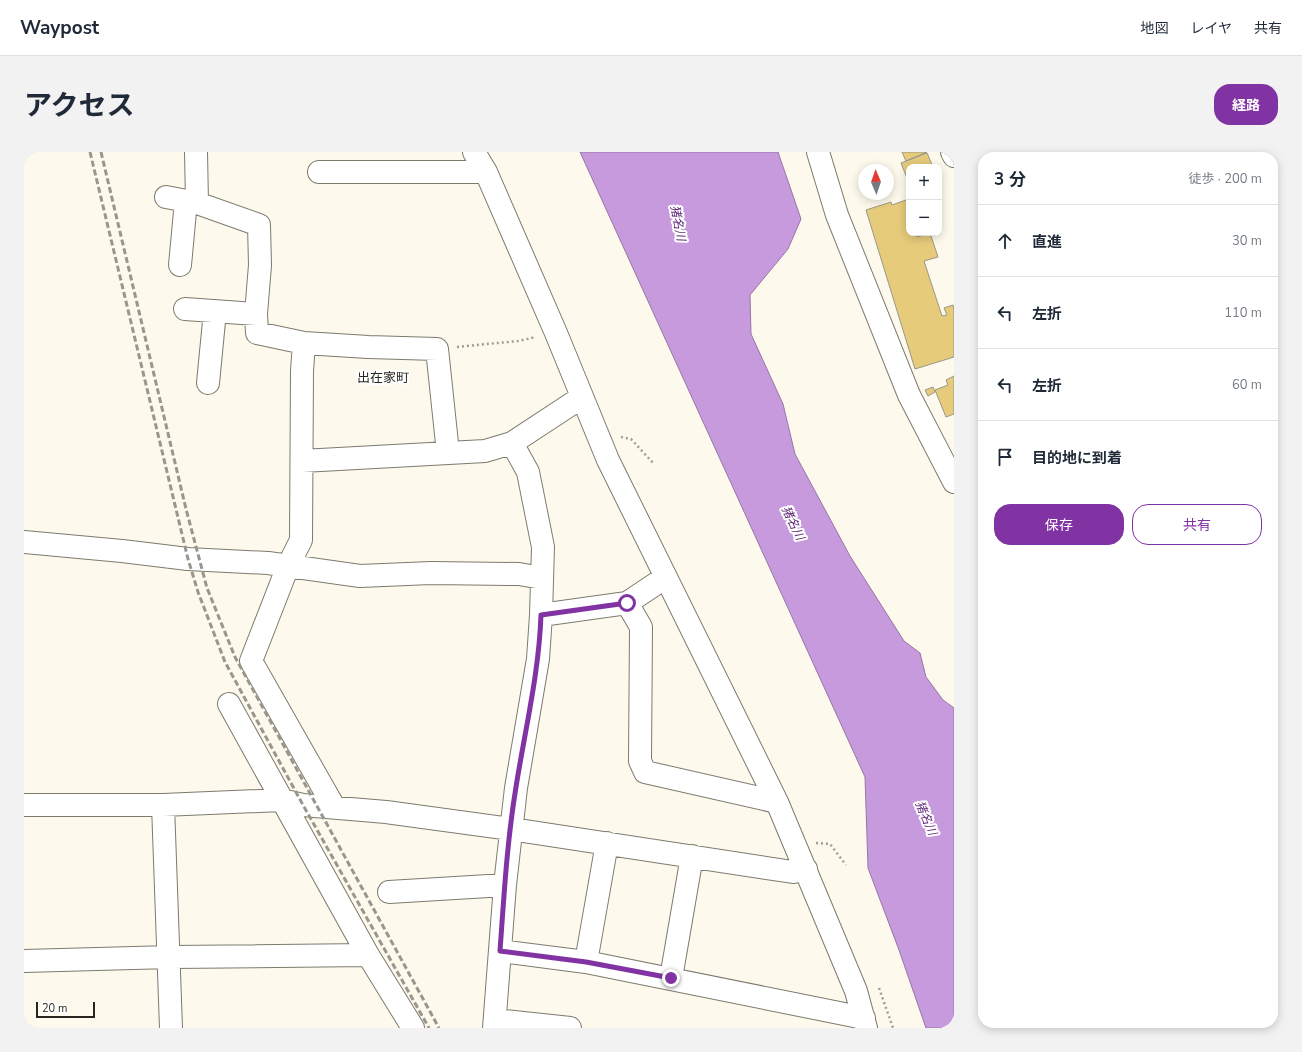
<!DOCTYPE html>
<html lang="ja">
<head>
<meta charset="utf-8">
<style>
	body { margin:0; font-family:"Nunito Sans","Noto Sans JP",sans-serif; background:#f2f2f3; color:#1f2937 }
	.controls { position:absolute; right:12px; top:12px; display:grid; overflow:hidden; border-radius:8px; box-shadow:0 2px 10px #0003 }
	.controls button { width:36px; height:36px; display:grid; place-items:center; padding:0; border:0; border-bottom:1px solid #e0e1e3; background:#fff; color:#1f2937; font:20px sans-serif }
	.compass { position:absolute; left:834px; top:12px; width:36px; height:36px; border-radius:50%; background:#fff; box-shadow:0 2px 10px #0003; rotate:358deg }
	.scale { position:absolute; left:12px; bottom:10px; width:59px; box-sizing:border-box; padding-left:4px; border:2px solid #272621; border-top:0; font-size:11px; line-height:14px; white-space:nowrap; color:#272621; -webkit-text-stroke:3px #fff; paint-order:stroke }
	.stop { position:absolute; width:12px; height:12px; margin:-9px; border:3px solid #8233a3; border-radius:50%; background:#fff }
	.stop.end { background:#8233a3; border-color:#fff; box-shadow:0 1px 4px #0008 }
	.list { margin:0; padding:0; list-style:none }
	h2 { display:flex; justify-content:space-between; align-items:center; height:52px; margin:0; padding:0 16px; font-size:17px }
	h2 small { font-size:13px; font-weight:400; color:#747a83 }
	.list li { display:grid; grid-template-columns:26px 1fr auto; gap:12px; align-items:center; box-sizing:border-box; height:72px; padding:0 16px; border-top:1px solid #e0e1e3 }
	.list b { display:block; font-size:15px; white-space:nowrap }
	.list em { font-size:13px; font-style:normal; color:#747a83 }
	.actions { display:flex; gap:8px; padding:12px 16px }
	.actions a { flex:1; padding:9px 0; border:1px solid #8233a3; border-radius:16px; text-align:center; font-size:14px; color:#8233a3 }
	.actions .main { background:#8233a3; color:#fff }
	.icon { flex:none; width:22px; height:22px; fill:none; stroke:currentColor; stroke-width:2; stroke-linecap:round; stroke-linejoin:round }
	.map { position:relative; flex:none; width:930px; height:876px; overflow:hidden; border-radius:16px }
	header { display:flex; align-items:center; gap:24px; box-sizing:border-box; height:56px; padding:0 20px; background:#fff; border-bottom:1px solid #e0e1e3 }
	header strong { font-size:19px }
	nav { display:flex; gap:22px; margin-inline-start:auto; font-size:14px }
	.intro { display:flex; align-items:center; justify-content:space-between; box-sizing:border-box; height:96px; padding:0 24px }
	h1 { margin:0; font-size:28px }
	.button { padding:10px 18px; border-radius:16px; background:#8233a3; color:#fff; font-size:14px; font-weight:700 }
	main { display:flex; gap:24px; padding:0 24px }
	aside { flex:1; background:#fff; border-radius:16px; box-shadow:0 2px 10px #0003 }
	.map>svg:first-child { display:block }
	.water { fill:#c69adc; stroke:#9677a4 }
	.building { fill:#e5cb7a; stroke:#9a968a }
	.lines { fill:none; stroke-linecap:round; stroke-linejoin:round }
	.street-casing { stroke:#7d7a6e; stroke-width:24 }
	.path { stroke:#a09d94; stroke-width:2.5; stroke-dasharray:2 3; stroke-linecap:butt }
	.street { stroke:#fff; stroke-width:22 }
	.rail { stroke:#99968d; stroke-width:3; stroke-dasharray:6 3; stroke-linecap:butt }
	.route { stroke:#8233a3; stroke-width:5 }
	.labels { text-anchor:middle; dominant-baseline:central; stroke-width:4; stroke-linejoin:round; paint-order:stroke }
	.water-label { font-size:12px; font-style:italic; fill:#602a78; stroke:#fff }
	.quarter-label { font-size:13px; fill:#272621; stroke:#fff }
</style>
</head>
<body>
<header>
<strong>Waypost</strong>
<nav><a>地図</a><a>レイヤ</a><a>共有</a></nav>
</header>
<div class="intro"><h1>アクセス</h1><a class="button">経路</a></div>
<main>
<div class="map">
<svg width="930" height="876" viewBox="0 0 930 876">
	<rect width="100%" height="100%" fill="#fdf9ec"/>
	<path class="water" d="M556,0H754L777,67L764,97L726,143L727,182L759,252L771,302L826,404L880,489L896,501L902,525L919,548L930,556V876H902L875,798L844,716L841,625Z"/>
	<path class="building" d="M878,0H903L882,9Z
		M903,1L909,15H885V31L877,11Z
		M882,48L885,59V81H892L893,85L906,81L914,105L900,109L918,164L923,163L920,156L929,153L930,157V205L891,217L842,58L867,50L868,53Z
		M930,224V262L922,265L911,238L924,233L922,228Z
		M909,235L911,240L904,244L901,238Z"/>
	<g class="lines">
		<g class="street-casing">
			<path id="street" d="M172,0L173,51L235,73L236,113L232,162L233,181L280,191L344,195L413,197L424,301
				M450,0L462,20L532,181L584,308L753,650L832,839L842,876
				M794,0L813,63L885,243L930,330
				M928,0L930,4
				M295,20H462
				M142,45L173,51
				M156,113L162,49
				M161,157L232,162
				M280,191L278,219L277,388L264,414L227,509L310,655
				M184,231L191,159
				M488,291L558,245
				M278,309L461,299L488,291L504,320L519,395L517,463L514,507L492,636L481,733L470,876
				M0,390L98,399L164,407L244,411L336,424L407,421L495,422L518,426
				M603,451L617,475L616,609L621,620L753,650
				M517,463L603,451L642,425
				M205,552L344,803L389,876
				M0,653H139L257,648L279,653L362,660L487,677L769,720L782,717
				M139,653L147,876
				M583,691L562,810L840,866
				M365,740L481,733
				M476,799L562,810
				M0,809L146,805L344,803
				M647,826L668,704
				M471,868L546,876"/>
		</g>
		<path class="path" d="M433,195L494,189L512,185
			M597,285L607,287L630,312
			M792,691L806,692L822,713
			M855,836L869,876"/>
		<use href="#street" class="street"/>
		<path class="rail" d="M66,0L164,407L174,440L201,510L279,653L405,876
			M77,0L162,357L183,436L211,505L415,876"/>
	</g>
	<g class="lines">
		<path class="route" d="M603,451L517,463C515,521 501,578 492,635C483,689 480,744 476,799L562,810L647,826"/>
	</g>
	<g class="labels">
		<g class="water-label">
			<text transform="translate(654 71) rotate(79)">猪名川</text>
			<text transform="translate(769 371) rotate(64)">猪名川</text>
			<text transform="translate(902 666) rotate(67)">猪名川</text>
		</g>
		<g class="quarter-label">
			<text x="359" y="226">出在家町</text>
		</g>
	</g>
</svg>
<div class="controls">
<button>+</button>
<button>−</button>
</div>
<svg class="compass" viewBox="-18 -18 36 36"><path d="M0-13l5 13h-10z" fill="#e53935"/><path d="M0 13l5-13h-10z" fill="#747a83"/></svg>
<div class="scale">20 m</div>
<div class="stop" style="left:603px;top:451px"></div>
<div class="stop end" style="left:647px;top:826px"></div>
</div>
<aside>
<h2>3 分<small>徒歩 · 200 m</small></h2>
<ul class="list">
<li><svg class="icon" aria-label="ahead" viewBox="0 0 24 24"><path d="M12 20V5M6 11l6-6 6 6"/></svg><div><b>直進</b></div><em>30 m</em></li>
<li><svg class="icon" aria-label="left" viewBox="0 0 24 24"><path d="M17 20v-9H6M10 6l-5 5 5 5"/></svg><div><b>左折</b></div><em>110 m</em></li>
<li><svg class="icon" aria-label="left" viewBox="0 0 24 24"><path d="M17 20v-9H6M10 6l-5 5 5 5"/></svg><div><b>左折</b></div><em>60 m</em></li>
<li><svg class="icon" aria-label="arrive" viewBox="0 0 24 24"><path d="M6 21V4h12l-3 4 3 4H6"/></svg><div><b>目的地に到着</b></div></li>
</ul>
<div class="actions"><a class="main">保存</a><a>共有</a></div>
</aside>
</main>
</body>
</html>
